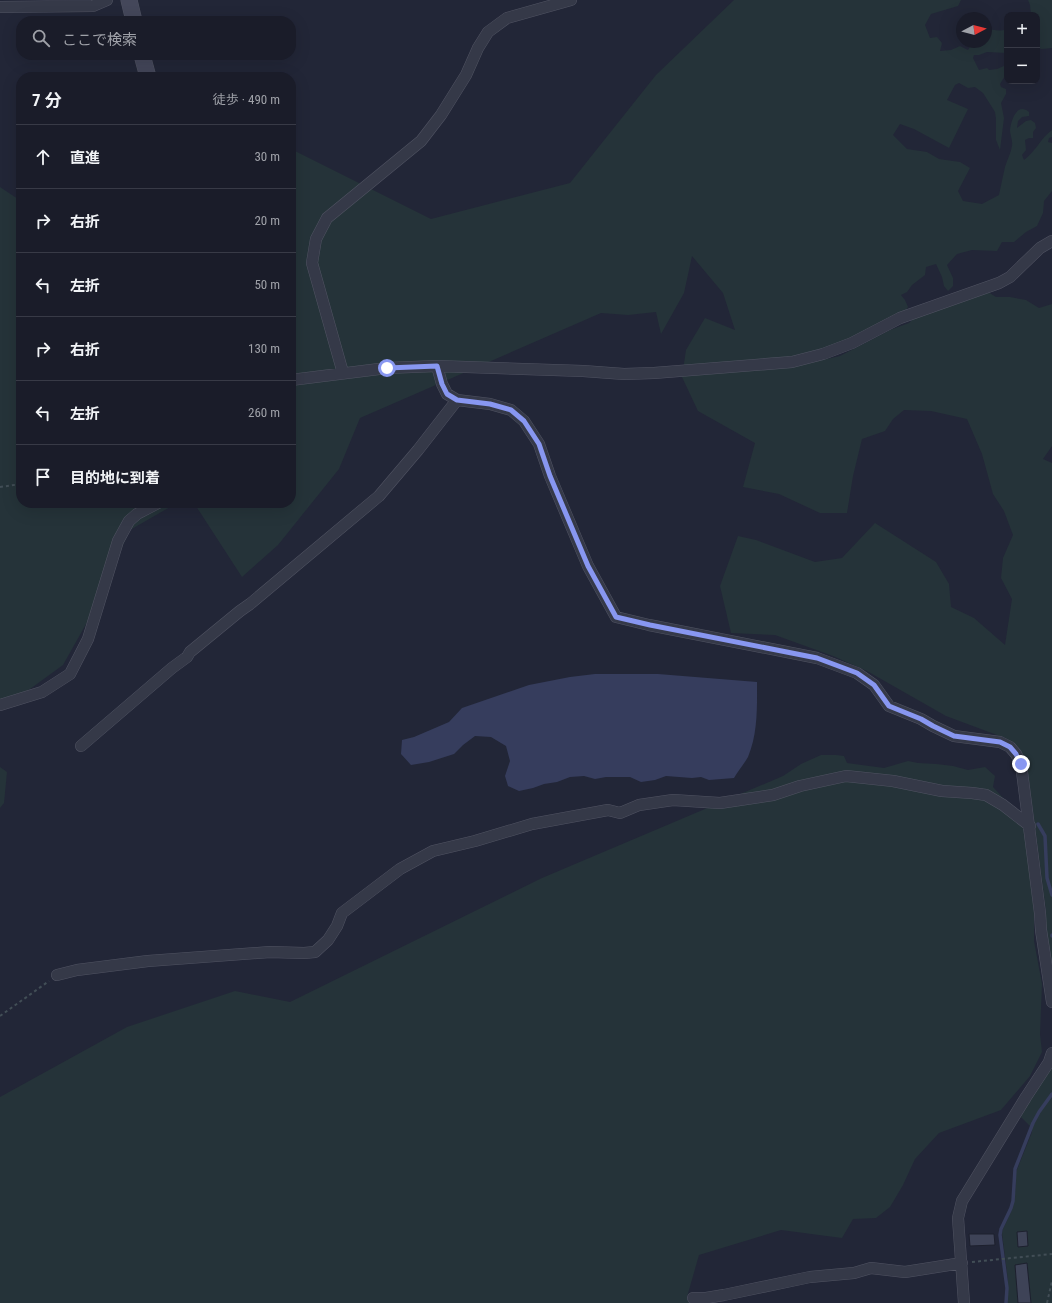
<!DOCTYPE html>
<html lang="ja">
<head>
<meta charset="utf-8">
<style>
	body { margin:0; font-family:"Roboto Condensed","Noto Sans JP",sans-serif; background:#272935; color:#f1f3f6 }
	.controls { position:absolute; right:12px; top:12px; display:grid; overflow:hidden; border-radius:8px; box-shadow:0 4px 16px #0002 }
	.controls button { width:36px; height:36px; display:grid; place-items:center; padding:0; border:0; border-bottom:1px solid #383a46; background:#1a1c29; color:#f1f3f6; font:20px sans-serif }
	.compass { position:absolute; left:956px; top:12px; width:36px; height:36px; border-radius:50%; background:#1a1c29; box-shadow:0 4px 16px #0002; rotate:83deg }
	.stop { position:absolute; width:12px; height:12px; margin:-9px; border:3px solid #8897f1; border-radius:50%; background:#fff }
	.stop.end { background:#8897f1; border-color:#fff; box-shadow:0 1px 4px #0008 }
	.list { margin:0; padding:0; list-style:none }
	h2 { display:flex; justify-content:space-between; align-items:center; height:52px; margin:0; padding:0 16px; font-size:17px }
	h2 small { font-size:13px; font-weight:400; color:#9fa1a8 }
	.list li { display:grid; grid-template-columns:26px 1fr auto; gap:12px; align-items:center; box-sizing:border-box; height:64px; padding:0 16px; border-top:1px solid #383a46 }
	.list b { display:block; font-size:15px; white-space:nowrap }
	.list em { font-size:13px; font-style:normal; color:#9fa1a8 }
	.icon { flex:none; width:22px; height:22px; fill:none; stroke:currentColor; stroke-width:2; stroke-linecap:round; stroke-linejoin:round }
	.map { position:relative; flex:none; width:1052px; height:1303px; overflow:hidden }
	.search { position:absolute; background:#1a1c29; box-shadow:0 4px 16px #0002; left:16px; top:16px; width:280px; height:44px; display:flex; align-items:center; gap:10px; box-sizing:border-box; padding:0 14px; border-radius:16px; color:#9fa1a8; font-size:15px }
	.panel { position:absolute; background:#1a1c29; box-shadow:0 4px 16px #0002; left:16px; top:72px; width:280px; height:436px; border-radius:16px }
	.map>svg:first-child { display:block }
	.green { fill:#253339 }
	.water { fill:#363d5d }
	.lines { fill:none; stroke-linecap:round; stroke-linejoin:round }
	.stream { stroke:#363d5d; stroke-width:3.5 }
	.building { fill:#3e4357; stroke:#1d202e }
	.street-casing { stroke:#505362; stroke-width:12 }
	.secondary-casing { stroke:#505362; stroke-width:17 }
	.path { stroke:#424e56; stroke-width:2; stroke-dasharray:3 3; stroke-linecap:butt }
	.street { stroke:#353948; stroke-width:11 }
	.secondary { stroke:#44475a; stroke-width:16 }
	.route { stroke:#8897f1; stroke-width:5 }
</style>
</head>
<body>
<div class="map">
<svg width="1052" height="1303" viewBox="0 0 1052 1303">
	<rect width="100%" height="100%" fill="#222637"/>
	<path class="green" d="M734,0H961L958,6L931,14L925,25L930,38L937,37L942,43L940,51L951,50L960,46L968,50L971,45L970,42H986V28C994,30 999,32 1007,29V53L987,52L979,55H974L973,58L979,70L987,68L989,70L997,69L1004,66L1007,69L1005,76L1000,84L1001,87L1006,89V94L1001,103L1004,118L1000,150L996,140V119L995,112L990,104L983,93L975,87L968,88L959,83L955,85L947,100L968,109L949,148L914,129L900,124L893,135L907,149L927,152L939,159L960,162L970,168L958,191L963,201L982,204L999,195C1001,185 1003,176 1005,167C1007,160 1011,153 1012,146C1013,141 1010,135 1010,130C1011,120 1017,102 1029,112V116L1022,117L1018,121L1017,128L1026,121L1031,120L1035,123L1036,128L1033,132V138H1029L1025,140L1026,150L1022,155L1024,160C1037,150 1040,139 1052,130V137L1049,138L1048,142L1052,143V191L1044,201L1043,213L1037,226L1026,232L1014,242H1002L997,251L972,250L957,254L947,265L953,278V286L948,291L944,286L942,277L936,264L926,267L925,275L912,285L907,292L901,295L905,300L908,307L904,313L812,360L827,359L840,356L890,330L909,323L919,313L968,297H977L988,292L996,297H1010L1026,300L1039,308L1052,304V446L1043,459L1052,463V968L1045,928L1046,911L1028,773L1025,760L1005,738L946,716L867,671L833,656L775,635L731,633L720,586L738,536L756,540L815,562L842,558L875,523L936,562L949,584L951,607L974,618L1005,645L1012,599L1001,578L1003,558L1013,535L1004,511L993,494L982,454L967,419L931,411L904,410L893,419L885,431L862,439L853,476L847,513H820L779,494L743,487L755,443L698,411L682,377L686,350L705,318L735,330L723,293L692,256L684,293L661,334L656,312L628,315L601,313L360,418L339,469L278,545L242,577L194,503H291V149L431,219L570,183L656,75Z
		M1028,0H1052V48L1042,49L1037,48V15H1031L1030,5Z
		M0,187L21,201V503H177L130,530L90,617L63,665L30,689L0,705Z
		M821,755H836L844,756L847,763L884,768L908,761L918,763L936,764L953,766L968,770L985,767L995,776L993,787L1007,802L1023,815L1032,857L1030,876L1034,911V941L1042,984L1040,1034L1042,1052L1030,1076L1001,1110L939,1133L915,1159L903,1185L890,1207L876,1218L853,1219L842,1238L781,1230L699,1255L687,1297L692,1303H0V1097L127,1027L235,991L290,1002L542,878L783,776L801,764Z
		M0,767L7,772L4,803L0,808Z
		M1052,1065V1303H1007L1008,1280L1002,1233L1003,1229L1013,1207L1015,1193L1016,1172L1032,1132L1031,1127L1021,1117L1022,1113Z"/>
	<path class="water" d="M595,674H658L757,682C757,707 758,733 748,757C744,764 738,771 734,778L709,780L701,777L692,778L666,776L655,780L641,782L630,777H606L595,779L584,776L570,777L557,782L544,784L533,788L519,791L508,786L505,776L510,761L506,746L491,737L475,736L463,745L454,754L429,762L411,765L401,754L402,740L414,737L449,722L462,708L529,685L570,677Z"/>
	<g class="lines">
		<path class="stream" d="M1038,824L1045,836L1047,878L1052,895
			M1052,935V936
			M1006,1303L1007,1288L1000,1235L1001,1229L1011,1208L1013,1201L1015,1169L1033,1123L1039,1112L1052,1094"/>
	</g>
	<path class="building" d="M1027,1231L1028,1246L1018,1247L1017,1232Z
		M969,1234H994L995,1245L970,1246Z
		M1027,1263L1031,1303H1018L1015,1265Z"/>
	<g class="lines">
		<g class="street-casing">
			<path id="street" d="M0,7L93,6L107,0
				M437,366L442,384L447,394L457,400L490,404L511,410L524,421L539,444L550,476L588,566L616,617L649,625L817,658L857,673L874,685L889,706L921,719L933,726L954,736L1000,742L1010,747L1016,754L1021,764L1040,913L1041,930L1052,1002
				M343,373L312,263L316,239L327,218L421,141L441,115L466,75L478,48L488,32L507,18L571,0
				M291,380L387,368L437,366L583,371L624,374L654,373L792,362L823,354L852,343L900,318L999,283L1010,277L1040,248L1052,241
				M0,705L42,692L70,674L88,639L118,541L129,521L137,514L158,503
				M81,746L172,668L187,657L190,652L240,611L250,604L379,496L418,450L457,400
				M57,975L77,970L148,961L270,952L304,953L315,952L328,940L337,926L342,913L400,869L433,851L475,841L532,824L608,810L620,813L639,805L673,800L720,803L773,795L800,786L846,776L893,781L942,791L972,793L986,795L1003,805L1030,826
				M693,1298H706L724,1295L810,1277L854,1273L871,1268L905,1272L962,1263
				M964,1303L958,1218L962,1201L1026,1097L1049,1062L1052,1053"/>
		</g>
		<g class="secondary-casing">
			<path id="secondary" d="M129,0L134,21
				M142,55L148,77"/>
		</g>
		<path class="path" d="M0,487L21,484
			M0,1016L49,981
			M972,1262L1052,1254
			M1047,1303L1052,1281"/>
		<use href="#street" class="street"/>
		<use href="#secondary" class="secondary"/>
	</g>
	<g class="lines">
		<path class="route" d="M387,368L437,366L442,384L447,394L457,400L490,404L511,410L524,421L539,444L550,476L588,566L616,617L650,625L817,658L857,673L874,685L889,706L921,719L933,726L954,736L1000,742L1010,747L1016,754L1021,764"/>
	</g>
</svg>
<div class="controls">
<button>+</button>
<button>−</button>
</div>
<svg class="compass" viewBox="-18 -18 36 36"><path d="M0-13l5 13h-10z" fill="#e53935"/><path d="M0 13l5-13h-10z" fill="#9fa1a8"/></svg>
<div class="stop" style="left:387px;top:368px"></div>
<div class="stop end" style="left:1021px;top:764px"></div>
<div class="search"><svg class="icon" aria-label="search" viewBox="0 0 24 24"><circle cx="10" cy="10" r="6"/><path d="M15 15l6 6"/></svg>ここで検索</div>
<section class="panel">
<h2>7 分<small>徒歩 · 490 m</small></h2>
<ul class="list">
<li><svg class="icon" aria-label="ahead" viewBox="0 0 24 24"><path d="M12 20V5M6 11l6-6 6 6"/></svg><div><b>直進</b></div><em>30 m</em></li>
<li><svg class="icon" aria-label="right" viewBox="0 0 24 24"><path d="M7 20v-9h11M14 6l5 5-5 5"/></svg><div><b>右折</b></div><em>20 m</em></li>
<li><svg class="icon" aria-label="left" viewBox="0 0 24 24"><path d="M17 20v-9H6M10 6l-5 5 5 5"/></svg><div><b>左折</b></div><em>50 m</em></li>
<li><svg class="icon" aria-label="right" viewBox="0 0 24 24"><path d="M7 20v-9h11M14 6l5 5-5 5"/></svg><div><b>右折</b></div><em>130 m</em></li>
<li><svg class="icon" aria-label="left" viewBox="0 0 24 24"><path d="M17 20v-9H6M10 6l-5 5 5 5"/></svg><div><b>左折</b></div><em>260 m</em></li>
<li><svg class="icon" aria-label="arrive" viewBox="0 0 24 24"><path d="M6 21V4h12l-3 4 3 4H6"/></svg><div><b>目的地に到着</b></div></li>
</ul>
</section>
</div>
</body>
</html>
